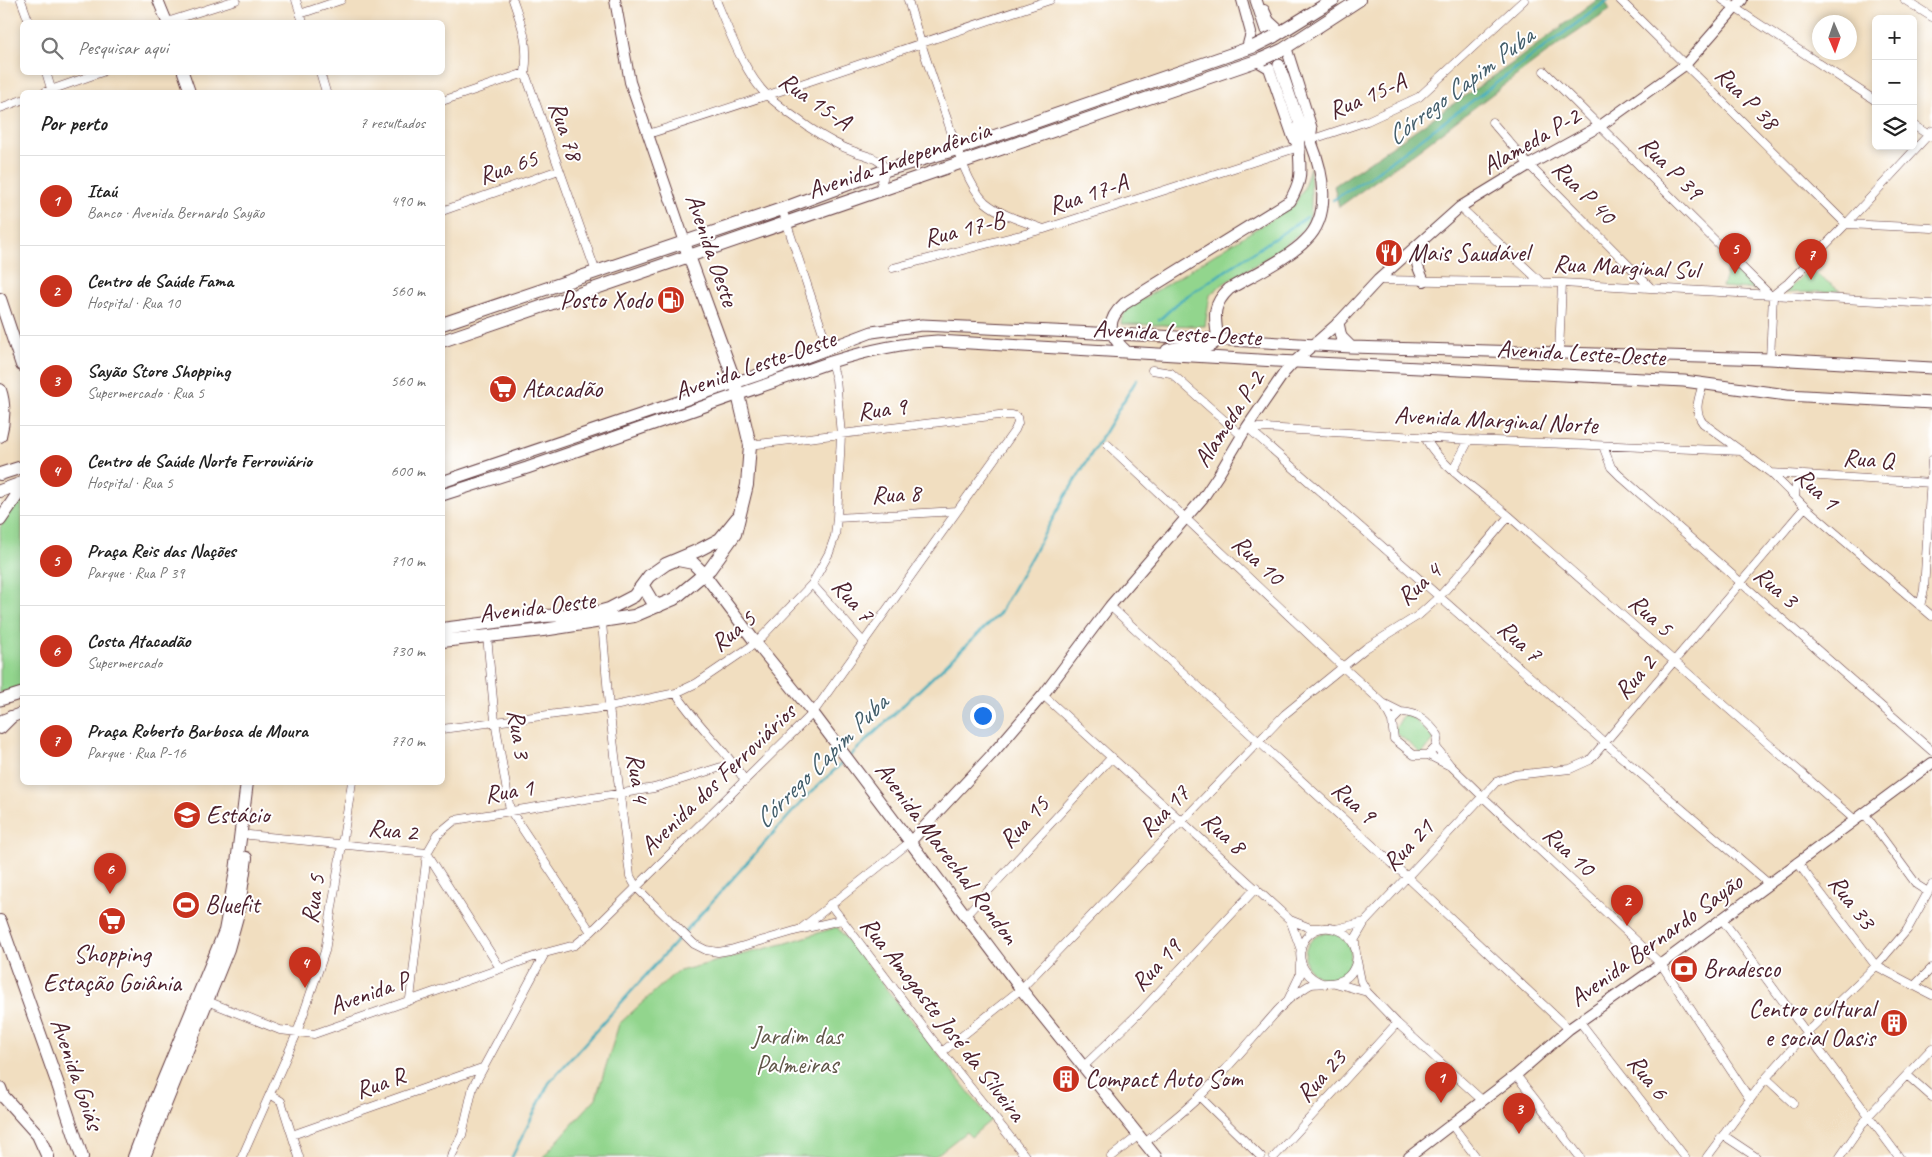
<!DOCTYPE html>
<html lang="pt">
<head>
<meta charset="utf-8">
<style>
	body { margin:0; font-family:Caveat,sans-serif; background:#f6f6f6; color:#222 }
	.controls { position:absolute; right:15px; top:15px; display:grid; overflow:hidden; border-radius:8px; box-shadow:0 2px 8px #0003 }
	.controls button { width:45px; height:45px; display:grid; place-items:center; padding:0; border:0; border-bottom:1px solid #e0e0e0; background:#fff; color:#222; font:25px sans-serif }
	.compass { position:absolute; left:1812px; top:15px; width:45px; height:45px; border-radius:50%; background:#fff; box-shadow:0 2px 8px #0003; rotate:178deg }
	.you { position:absolute; left:982px; top:715px; width:18px; height:18px; margin:-12px; border:4px solid #fff; border-radius:50%; background:#1a73e8; box-shadow:0 0 0 8px #1a73e833 }
	.badge { display:grid; place-items:center; width:32px; height:32px; border-radius:50%; background:#c8321e; color:#fff; font-size:16px; font-weight:700 }
	.pin { position:absolute; translate:-50% -41px; filter:drop-shadow(0 1px 2px #0008) }
	.pin::after { content:''; position:absolute; top:26px; width:18px; height:15px; background:inherit; clip-path:polygon(0 0,100% 0,50% 100%) }
	.list { margin:0; padding:0; list-style:none }
	h2 { display:flex; justify-content:space-between; align-items:center; height:65px; margin:0; padding:0 20px; font-size:21px }
	h2 small { font-size:16px; font-weight:400; color:#767676 }
	.list li { display:grid; grid-template-columns:32px 1fr auto; gap:15px; align-items:center; box-sizing:border-box; height:90px; padding:0 20px; border-top:1px solid #e0e0e0 }
	.list b { display:block; font-size:19px; white-space:nowrap }
	.list p { margin:0; font-size:16px; white-space:nowrap; color:#767676 }
	.list em { font-size:16px; font-style:normal; color:#767676 }
	.icon { flex:none; width:28px; height:28px; fill:none; stroke:currentColor; stroke-width:2; stroke-linecap:round; stroke-linejoin:round }
	.map { position:relative; flex:none; width:1932px; height:1157px; overflow:hidden }
	.search { position:absolute; background:#fff; box-shadow:0 2px 8px #0003; left:20px; top:20px; width:425px; height:55px; display:flex; align-items:center; gap:12px; box-sizing:border-box; padding:0 18px; border-radius:8px; color:#767676; font-size:19px }
	.panel { position:absolute; background:#fff; box-shadow:0 2px 8px #0003; left:20px; top:90px; width:425px; height:695px; border-radius:8px }
	.map>svg:first-child { display:block }
	.green { fill:#92d58d; stroke:#6e7a5c }
	.forest { fill:#75b678; stroke:#606a52 }
	.lines { fill:none; stroke-linecap:round; stroke-linejoin:round }
	.stream { stroke:#3baab9; stroke-width:2.5 }
	.minor-casing { stroke:#633c41; stroke-width:9 }
	.tertiary-casing { stroke:#633c41; stroke-width:12 }
	.secondary-casing { stroke:#633c41; stroke-width:13 }
	.primary-casing { stroke:#633c41; stroke-width:14 }
	.minor { stroke:#fff; stroke-width:8 }
	.tertiary { stroke:#fff; stroke-width:10 }
	.secondary { stroke:#fff; stroke-width:11 }
	.primary { stroke:#fff; stroke-width:12 }
	.primary-bridge-casing { stroke:#633c41; stroke-width:14; stroke-linecap:butt }
	.primary-bridge { stroke:#fff; stroke-width:12 }
	.labels { text-anchor:middle; dominant-baseline:central; stroke-width:4; stroke-linejoin:round; paint-order:stroke }
	.street-label { font-size:25px; fill:#4a1f2b; stroke:#fff }
	.poi-label { font-size:25px; fill:#4a1f2b; stroke:#fff; text-anchor:start }
	.park-label { font-size:25px; fill:#605648; stroke:#fff }
	.water-label { font-size:26px; font-style:italic; fill:#435e6b; stroke:#fff }
</style>
</head>
<body>
<div class="map">
<svg width="1932" height="1157" viewBox="0 0 1932 1157">
	<rect width="100%" height="100%" fill="#fff"/>
	<filter id="ink" filterUnits="userSpaceOnUse"><feTurbulence type="fractalNoise" baseFrequency=".02" numOctaves="2"/><feDisplacementMap in="SourceGraphic" scale="10" xChannelSelector="R" yChannelSelector="G"/><feConvolveMatrix kernelMatrix="1 2 1 2 8 2 1 2 1" color-interpolation-filters="sRGB"/></filter>
	<filter id="wash" filterUnits="userSpaceOnUse"><feTurbulence type="fractalNoise" baseFrequency=".0096" numOctaves="4" result="noise"/><feDisplacementMap in="SourceGraphic" scale="20" xChannelSelector="R" yChannelSelector="G"/><feGaussianBlur stdDeviation="1.12" result="paint"/><feColorMatrix in="noise" values="0 0 0 0 0 0 0 0 0 0 0 0 0 0 0 0 0 1.4 0 .05"/><feComposite in="paint" operator="in"/></filter>
	<g filter="url(#wash)">
		<rect width="100%" height="100%" fill="#f1dec0"/>
		<path class="green" d="M1310,167C1310,179 1313,210 1309,220C1301,241 1240,273 1220,286L1210,295L1205,326L1121,324L1122,317L1127,309L1294,205L1304,188Z
			M1730,262L1761,290L1722,287Z
			M1810,269L1840,291L1784,293Z
			M22,490V686L0,693V527Z
			M1404,714L1412,717L1434,739L1422,754L1394,731Z
			M837,927L991,1120L971,1137L966,1132L934,1157H543L596,1098L619,1024L676,972L790,942Z
			M1305 956a23 23 0 1 1 46 0a23 23 0 1 1-46 0Z"/>
		<path class="forest" d="M1597,0H1605L1610,10L1552,49L1410,156L1339,207L1334,186L1510,65Z"/>
		<g class="lines">
			<path class="stream" d="M1333,200L1371,176L1608,0
				M1159,320L1181,300L1307,217
				M850,756L999,614L1065,497L1137,379
				M512,1157L549,1083L805,798L844,761"/>
		</g>
	</g>
	<g filter="url(#ink)">
		<g class="lines">
			<g class="minor-casing">
				<path id="minor" d="M21,0L29,22
					M296,0L303,22
					M513,0C523,29 529,42 525,73L596,272
					M716,0C728,29 746,77 769,97C791,116 827,142 853,151C865,156 880,157 886,170L879,190
					M908,0C919,39 932,77 946,116C954,140 967,185 985,202C1000,215 1025,222 1044,229L1299,147
					M1620,0L1846,224L1932,228
					M1723,0L1876,101
					M1905,0L1932,17
					M300,14L341,0
					M167,22L236,0
					M1544,71L1769,294
					M46,72L52,92
					M320,72L326,92
					M45,92L102,72
					M442,101L525,73
					M0,108L22,100
					M1492,122L1529,165L1651,288
					M1913,125L1932,137
					M648,134C783,92 916,44 1050,0
					M1310,140L1367,121L1419,97L1524,0
					M1460,207L1542,283
					M782,209L828,348
					M442,211L559,170
					M893,268L1044,229
					M1378,280L1562,283L1932,304
					M1559,353L1562,283
					M1770,359L1773,295L1788,283L1846,224L1932,131
					M1152,370L1171,373L1241,435
					M1703,384C1699,397 1693,411 1703,423L1771,473L1805,507L1932,616
					M1247,427L1605,743L1769,884
					M1247,427L1469,440L1742,451
					M1425,437C1438,465 1485,496 1509,516L1855,820
					M1108,445L1343,667L1383,703L1401,712
					M1603,446L1611,467L1620,476L1932,751
					M1453,470L1469,440
					M1771,473L1932,483
					M1795,496L1796,486L1803,475
					M837,518L957,511
					M812,584L864,643
					M1110,606L1406,876L1569,1029
					M1920,606L1924,590L1932,460
					M602,622L609,707L630,876L636,887L694,944L706,950L718,952L730,950L798,930L841,920
					M487,636L495,721L510,810L591,932
					M676,693C696,725 726,749 745,781
					M1043,695L1290,920L1310,928H1319
					M1383,703L1392,721
					M1401,712C1420,713 1427,721 1438,735L1436,747L1428,755H1414L1394,739L1392,721Z
					M442,729L609,707L676,693L697,683L756,643L812,584L829,553L835,536L837,518L841,435L836,379L831,362
					M1436,747L1450,765L1483,797L1661,964L1749,1098
					M1428,755L1448,765
					M1864,813L1917,885L1928,892
					M249,835L427,853L500,968
					M1797,862L1876,966L1932,995
					M830,904L942,1052L1026,1157
					M966,915L1112,757
					M1721,918L1899,1157
					M1290,920L1301,950
					M802,928L910,842
					M1336,929L1365,922
					M1355,947V939L1365,922L1496,782L1515,775L1570,769L1590,760L1805,507
					M1357,961L1361,981L1367,992L1397,1023L1483,1101
					M1335,983L1367,992
					M1914,986L1932,968
					M410,999L427,853L438,834L455,820L654,788L734,763
					M1288,1000L1300,975V964
					M207,1001L280,1030L314,1034L545,953L575,945L591,932L813,713L1015,430L1018,423L1017,417L1012,415H999L750,445
					M1580,1022L1685,1157
					M942,1052L1021,989L1285,714L1366,648L1419,615L1440,596L1471,561L1509,516
					M1084,1066L1140,1012L1256,888
					M1516,1075L1580,1157
					M1907,1075L1932,1097
					M1766,1078L1793,1103
					M270,1094L281,1101L299,1157
					M1200,1097L1261,1157
					M1452,1125L1476,1157
					M292,1135L482,1068
					M1723,1135L1756,1157
					M1145,1143C1163,1127 1183,1113 1200,1096C1223,1074 1243,1049 1264,1026C1273,1016 1282,1004 1293,996C1299,993 1306,986 1312,984C1326,982 1341,986 1351,973C1364,955 1352,930 1330,928C1296,925 1287,973 1325,984
					M242,1157L297,1033L325,951L352,782
					M451,1157L462,1135L473,1087L545,953
					M1111,1157L1139,1135
					M1274,1157L1397,1023
					M1707,1157L1766,1078L1807,1032L1876,966L1907,930L1932,885
					M1840,1157L1869,1115L1932,1048"/>
			</g>
			<g class="tertiary-casing">
				<path id="tertiary" d="M158,0L167,22
					M615,0L630,82L685,242
					M1242,0L1251,33L1247,48
					M1264,10L1269,21L1281,32
					M1286,47L1312,129L1310,140
					M1257,61L1269,68L1293,137L1299,147
					M183,72L190,92
					M1419,245C1413,259 1418,268 1424,281
					M910,842L994,752L1043,695L1110,606L1203,498L1219,474L1247,427L1284,373L1294,362L1338,323L1378,280L1460,207L1529,165L1600,126L1685,65L1742,0
					M1409,1157L1516,1075L1569,1029L1661,964L1932,763"/>
			</g>
			<g class="secondary-casing">
				<path id="secondary" d="M1256,0L1266,30
					M1338,323L1341,337L1351,347
					M1167,350C1184,343 1204,355 1218,340C1215,317 1211,306 1229,289C1251,276 1289,258 1306,240C1332,215 1323,172 1311,142C1308,134 1302,127 1298,119C1291,101 1286,83 1279,65
					M1127,352C1109,336 1104,322 1124,304L1290,201C1303,178 1300,172 1299,148C1298,140 1299,132 1299,124
					M442,482L758,375L872,332L922,325L1159,336L1351,347L1770,359L1932,368
					M442,495L527,468L831,362C866,351 899,343 937,341L1276,361L1684,381L1787,395L1932,403
					M704,574L756,643L813,713L1021,989L1156,1157
					M0,700L22,693
					M3,720L22,713"/>
			</g>
			<g class="primary-casing">
				<path id="primary" d="M1273,37L1333,0
					M1282,50L1359,0
					M0,299L22,365
					M442,324L782,209L886,170L957,149L1255,46
					M442,341L1262,59
					M0,390C5,404 4,422 0,436
					M0,474L22,467
					M0,491L22,483
					M0,520L22,488
					M678,560L693,563L704,574
					M643,586L652,601L659,606
					M442,629L544,616L591,614L609,609L634,596L649,576L666,564L699,550L720,539L737,518
					M442,641L543,630L634,616L674,599L710,569L735,534L747,485L750,445L735,382L686,248
					M0,728L11,717
					M0,921L57,1082L82,1157
					M0,1088L3,1096L38,1135L48,1157
					M134,1157L158,1093L225,931L236,871L247,782
					M144,1157L228,949L238,913L246,858"/>
			</g>
			<use href="#minor" class="minor"/>
			<use href="#tertiary" class="tertiary"/>
			<use href="#secondary" class="secondary"/>
			<use href="#primary" class="primary"/>
			<g class="primary-bridge-casing">
				<path id="primary-bridge" d="M1255,46L1273,37
					M1262,59L1282,50"/>
			</g>
			<use href="#primary-bridge" class="primary-bridge"/>
		</g>
	</g>
	<defs>
		<g id="restaurant-disc" transform="scale(1.4375)"><circle r="9.5" fill="#c8321e" stroke="#fff"/><path d="M-5-6h1v4h1v-4h1v4h1v-4h1v5L-1.5 .5V6h-2V.5L-5-1ZM5-6V6H3V1.5H1.5Q1.5-4 5-6Z" fill="#fff"/></g>
		<g id="fuel-disc" transform="scale(1.4375)"><circle r="9.5" fill="#c8321e" stroke="#fff"/><path d="M-5.5-6h7V0h2V4h1.3V-2.5L3-4.5l.8-.8L6-3V5H2.5V1h-1V6h-7ZM-4.2-4.7v3.2H.2V-4.7Z" fill="#fff"/></g>
		<g id="supermarket-disc" transform="scale(1.4375)"><circle r="9.5" fill="#c8321e" stroke="#fff"/><path d="M-6-5.5h2.5l.6 2H6L4.5 2H-2.5L-4.4-4H-6ZM-1.5 3.2a1.3 1.3 0 1 0 .1 0ZM3 3.2a1.3 1.3 0 1 0 .1 0Z" fill="#fff"/></g>
		<g id="university-disc" transform="scale(1.4375)"><circle r="9.5" fill="#c8321e" stroke="#fff"/><path d="M0-5L7-2L0 1L-7-2ZM-4 1L0 2.5L4 1V4Q0 6-4 4Z" fill="#fff"/></g>
		<g id="stadium-disc" transform="scale(1.4375)"><circle r="9.5" fill="#c8321e" stroke="#fff"/><path d="M0-5a6.5 5 0 1 0 0 10a6.5 5 0 1 0 0-10ZM-3.5-1.8h7v3.6h-7Z" fill="#fff"/></g>
		<g id="bank-disc" transform="scale(1.4375)"><circle r="9.5" fill="#c8321e" stroke="#fff"/><path d="M-6-4H6V4H-6ZM0-2.3a2.3 2.3 0 1 0 0 4.6a2.3 2.3 0 1 0 0-4.6Z" fill="#fff"/></g>
		<g id="building-disc" transform="scale(1.4375)"><circle r="9.5" fill="#c8321e" stroke="#fff"/><path d="M-4-6H4V6H1V3H-1V6H-4ZM-2.5-4.3h1.7v1.8h-1.7ZM.8-4.3h1.7v1.8H.8ZM-2.5-1h1.7V.8h-1.7ZM.8-1h1.7V.8H.8Z" fill="#fff"/></g>
	</defs>
	<g fill-rule="evenodd">
		<use href="#restaurant-disc" x="1389" y="253"/>
		<use href="#fuel-disc" x="671" y="300"/>
		<use href="#supermarket-disc" x="503" y="389"/>
		<use href="#university-disc" x="187" y="815"/>
		<use href="#stadium-disc" x="186" y="905"/>
		<use href="#supermarket-disc" x="112" y="921"/>
		<use href="#bank-disc" x="1684" y="969"/>
		<use href="#building-disc" x="1894" y="1023"/>
		<use href="#building-disc" x="1066" y="1079"/>
	</g>
	<g class="labels">
		<g class="street-label">
			<text transform="translate(1367 96) rotate(-23)">Rua 15-A</text>
			<text transform="translate(1747 98) rotate(45)">Rua P 38</text>
			<text transform="translate(815 101) rotate(35)">Rua 15-A</text>
			<text transform="translate(566 131) rotate(71)">Rua 78</text>
			<text transform="translate(1531 141) rotate(-30)">Alameda P-2</text>
			<text transform="translate(899 160) rotate(-19)">Avenida Independência</text>
			<text transform="translate(508 167) rotate(-19)">Rua 65</text>
			<text transform="translate(1671 168) rotate(45)">Rua P 39</text>
			<text transform="translate(1584 192) rotate(45)">Rua P 40</text>
			<text transform="translate(1088 194) rotate(-18)">Rua 17-A</text>
			<text transform="translate(964 229) rotate(-14)">Rua 17-B</text>
			<text transform="translate(712 250) rotate(71)">Avenida Oeste</text>
			<text transform="translate(1626 267) rotate(3)">Rua Marginal Sul</text>
			<text transform="translate(1177 333) rotate(3)">Avenida Leste-Oeste</text>
			<text transform="translate(1581 353) rotate(3)">Avenida Leste-Oeste</text>
			<text transform="translate(755 365) rotate(-19)">Avenida Leste-Oeste</text>
			<text transform="translate(882 409) rotate(-7)">Rua 9</text>
			<text transform="translate(1229 419) rotate(-57)">Alameda P-2</text>
			<text transform="translate(1496 420) rotate(3)">Avenida Marginal Norte</text>
			<text transform="translate(1868 459) rotate(4)">Rua Q</text>
			<text transform="translate(1817 489) rotate(43)">Rua 1</text>
			<text transform="translate(896 494) rotate(-3)">Rua 8</text>
			<text transform="translate(1258 560) rotate(43)">Rua 10</text>
			<text transform="translate(1419 584) rotate(-42)">Rua 4</text>
			<text transform="translate(1776 587) rotate(41)">Rua 3</text>
			<text transform="translate(853 600) rotate(49)">Rua 7</text>
			<text transform="translate(537 607) rotate(-7)">Avenida Oeste</text>
			<text transform="translate(1651 615) rotate(42)">Rua 5</text>
			<text transform="translate(733 631) rotate(-39)">Rua 5</text>
			<text transform="translate(1520 641) rotate(42)">Rua 7</text>
			<text transform="translate(1635 677) rotate(-49)">Rua 2</text>
			<text transform="translate(519 734) rotate(82)">Rua 3</text>
			<text transform="translate(638 778) rotate(83)">Rua 4</text>
			<text transform="translate(718 779) rotate(-44)">Avenida dos Ferroviários</text>
			<text transform="translate(509 791) rotate(-9)">Rua 1</text>
			<text transform="translate(1354 802) rotate(42)">Rua 9</text>
			<text transform="translate(1164 811) rotate(-46)">Rua 17</text>
			<text transform="translate(1024 822) rotate(-47)">Rua 15</text>
			<text transform="translate(393 830) rotate(7)">Rua 2</text>
			<text transform="translate(1224 833) rotate(42)">Rua 8</text>
			<text transform="translate(1408 845) rotate(-46)">Rua 21</text>
			<text transform="translate(1569 851) rotate(43)">Rua 10</text>
			<text transform="translate(947 853) rotate(53)">Avenida Marechal Rondon</text>
			<text transform="translate(313 899) rotate(-81)">Rua 5</text>
			<text transform="translate(1852 902) rotate(53)">Rua 33</text>
			<text transform="translate(1656 940) rotate(-36)">Avenida Bernardo Sayão</text>
			<text transform="translate(1156 965) rotate(-47)">Rua 19</text>
			<text transform="translate(369 993) rotate(-20)">Avenida P</text>
			<text transform="translate(943 1019) rotate(52)">Rua Amogaste José da Silveira</text>
			<text transform="translate(77 1074) rotate(71)">Avenida Goiás</text>
			<text transform="translate(1321 1076) rotate(-48)">Rua 23</text>
			<text transform="translate(1648 1077) rotate(52)">Rua 6</text>
			<text transform="translate(380 1083) rotate(-19)">Rua R</text>
		</g>
		<g class="poi-label">
			<text x="1408" y="253">Mais Saudável</text>
			<text x="652" y="300" text-anchor="end">Posto Xodo</text>
			<text x="522" y="389">Atacadão</text>
			<text x="206" y="815">Estácio</text>
			<text x="205" y="905">Bluefit</text>
			<text x="112" y="954" text-anchor="middle">Shopping<tspan x="112" dy="29">Estação Goiânia</tspan></text>
			<text x="1703" y="969">Bradesco</text>
			<text x="1875" y="1009" text-anchor="end">Centro cultural<tspan x="1875" dy="29">e social Oasis</tspan></text>
			<text x="1085" y="1079">Compact Auto Som</text>
		</g>
		<g class="park-label">
			<text x="797" y="1036">Jardim das<tspan x="797" dy="29">Palmeiras</tspan></text>
		</g>
		<g class="water-label">
			<text transform="translate(1460 86) rotate(-37)">Córrego Capim Puba</text>
			<text transform="translate(821 761) rotate(-45)">Córrego Capim Puba</text>
		</g>
	</g>
</svg>
<div class="controls">
<button>+</button>
<button>−</button>
<button><svg class="icon" aria-label="layers" viewBox="0 0 24 24"><path d="M12 4l9 5-9 5-9-5zM3 14l9 5 9-5"/></svg></button>
</div>
<svg class="compass" viewBox="-18 -18 36 36"><path d="M0-13l5 13h-10z" fill="#e53935"/><path d="M0 13l5-13h-10z" fill="#767676"/></svg>
<div class="you"></div>
<div class="pin badge" style="left:1441px;top:1103px">1</div>
<div class="pin badge" style="left:1627px;top:926px">2</div>
<div class="pin badge" style="left:1519px;top:1134px">3</div>
<div class="pin badge" style="left:305px;top:988px">4</div>
<div class="pin badge" style="left:1735px;top:274px">5</div>
<div class="pin badge" style="left:110px;top:894px">6</div>
<div class="pin badge" style="left:1811px;top:280px">7</div>
<div class="search"><svg class="icon" aria-label="search" viewBox="0 0 24 24"><circle cx="10" cy="10" r="6"/><path d="M15 15l6 6"/></svg>Pesquisar aqui</div>
<section class="panel">
<h2>Por perto<small>7 resultados</small></h2>
<ul class="list">
<li><span class="badge">1</span><div><b>Itaú</b><p>Banco · Avenida Bernardo Sayão</p></div><em>490 m</em></li>
<li><span class="badge">2</span><div><b>Centro de Saúde Fama</b><p>Hospital · Rua 10</p></div><em>560 m</em></li>
<li><span class="badge">3</span><div><b>Sayão Store Shopping</b><p>Supermercado · Rua 5</p></div><em>560 m</em></li>
<li><span class="badge">4</span><div><b>Centro de Saúde Norte Ferroviário</b><p>Hospital · Rua 5</p></div><em>600 m</em></li>
<li><span class="badge">5</span><div><b>Praça Reis das Nações</b><p>Parque · Rua P 39</p></div><em>710 m</em></li>
<li><span class="badge">6</span><div><b>Costa Atacadão</b><p>Supermercado</p></div><em>730 m</em></li>
<li><span class="badge">7</span><div><b>Praça Roberto Barbosa de Moura</b><p>Parque · Rua P-16</p></div><em>770 m</em></li>
</ul>
</section>
</div>
</body>
</html>
